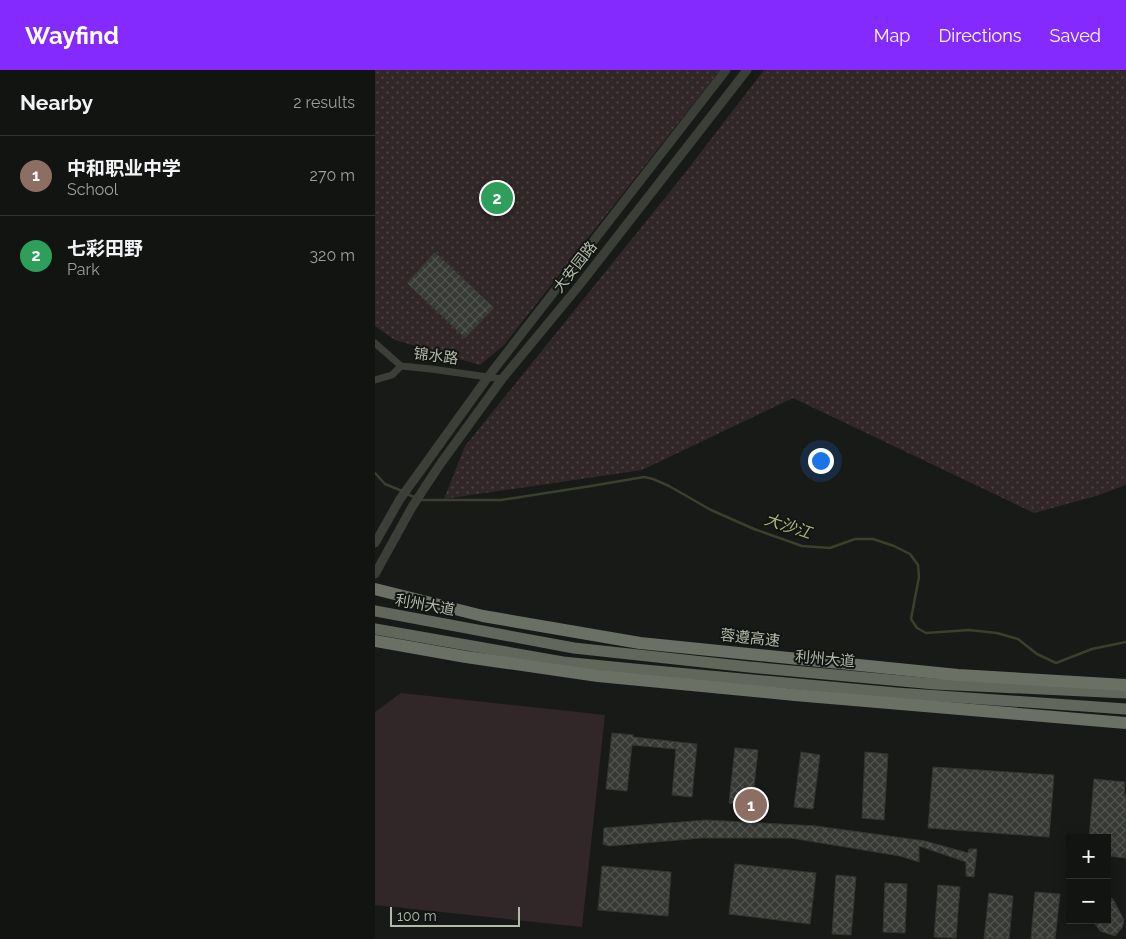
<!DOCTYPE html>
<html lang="en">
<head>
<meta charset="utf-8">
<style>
	body { margin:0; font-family:Raleway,"Noto Sans SC",sans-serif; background:#1f211f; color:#f1f3f6 }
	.controls { position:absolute; right:15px; bottom:15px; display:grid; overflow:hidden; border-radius:0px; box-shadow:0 2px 12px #0003 }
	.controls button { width:45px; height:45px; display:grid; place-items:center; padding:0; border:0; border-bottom:1px solid #313331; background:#121411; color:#f1f3f6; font:25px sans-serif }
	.scale { position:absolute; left:15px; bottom:12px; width:130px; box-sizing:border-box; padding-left:5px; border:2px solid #b2baa8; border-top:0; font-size:14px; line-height:18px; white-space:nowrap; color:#b2baa8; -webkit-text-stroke:4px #131512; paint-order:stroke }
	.you { position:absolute; left:445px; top:390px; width:18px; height:18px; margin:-12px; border:4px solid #fff; border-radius:50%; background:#1a73e8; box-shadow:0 0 0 8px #1a73e833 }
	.badge { display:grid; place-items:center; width:32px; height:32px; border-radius:50%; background:#842aff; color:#fff; font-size:16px; font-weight:700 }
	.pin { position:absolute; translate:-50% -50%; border:2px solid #fff; box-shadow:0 1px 5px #0006 }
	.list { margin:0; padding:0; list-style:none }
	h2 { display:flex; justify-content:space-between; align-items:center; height:65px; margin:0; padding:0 20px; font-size:21px }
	h2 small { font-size:16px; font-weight:400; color:#9c9e9f }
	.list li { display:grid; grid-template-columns:32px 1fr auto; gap:15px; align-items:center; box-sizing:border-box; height:80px; padding:0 20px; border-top:1px solid #313331 }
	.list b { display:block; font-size:19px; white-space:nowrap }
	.list p { margin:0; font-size:16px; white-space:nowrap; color:#9c9e9f }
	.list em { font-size:16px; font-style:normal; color:#9c9e9f }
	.map { position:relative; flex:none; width:751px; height:869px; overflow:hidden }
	header { display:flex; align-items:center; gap:30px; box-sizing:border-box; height:70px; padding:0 25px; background:#842aff; color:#fff }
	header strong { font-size:24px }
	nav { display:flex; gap:28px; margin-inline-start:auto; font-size:18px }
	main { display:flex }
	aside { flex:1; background:#121411 }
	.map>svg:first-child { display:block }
	.grass { fill:url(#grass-dots) }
	.garden { fill:#322728 }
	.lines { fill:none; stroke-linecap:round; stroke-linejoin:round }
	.stream { stroke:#3b3f2c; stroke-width:2.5 }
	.building { fill:url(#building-cross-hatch); stroke:#323631 }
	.minor { stroke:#3b3f38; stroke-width:7 }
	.tertiary { stroke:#3b3f38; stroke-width:9 }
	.trunk { stroke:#62675c; stroke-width:11 }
	.motorway { stroke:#6a7064; stroke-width:12 }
	.labels { text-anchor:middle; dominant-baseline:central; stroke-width:4; stroke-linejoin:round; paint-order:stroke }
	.street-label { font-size:15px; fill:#b2baa8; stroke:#131512 }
	.water-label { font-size:16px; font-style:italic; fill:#abb87d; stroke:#131512 }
</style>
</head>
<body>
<header>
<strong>Wayfind</strong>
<nav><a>Map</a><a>Directions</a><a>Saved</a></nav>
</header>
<main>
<aside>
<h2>Nearby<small>2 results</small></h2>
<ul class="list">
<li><span class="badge" style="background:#8d6e63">1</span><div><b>中和职业中学</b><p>School</p></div><em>270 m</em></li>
<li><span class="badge" style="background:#2e9e5b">2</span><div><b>七彩田野</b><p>Park</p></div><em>320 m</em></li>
</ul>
</aside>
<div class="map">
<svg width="751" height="869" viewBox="0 0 751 869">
	<defs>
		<pattern id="grass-dots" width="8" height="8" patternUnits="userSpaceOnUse" patternTransform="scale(1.25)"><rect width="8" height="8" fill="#322728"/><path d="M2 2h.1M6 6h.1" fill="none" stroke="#4d4444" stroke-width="1.8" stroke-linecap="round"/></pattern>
		<pattern id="building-cross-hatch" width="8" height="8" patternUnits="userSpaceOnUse" patternTransform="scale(1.25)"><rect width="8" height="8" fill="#363934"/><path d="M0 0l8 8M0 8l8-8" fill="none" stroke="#51544f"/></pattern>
	</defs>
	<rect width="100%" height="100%" fill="#181a17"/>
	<path class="grass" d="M0,0H345L129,275L105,295L20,270L0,256Z
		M389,0H751V415L721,426L659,443L418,328L267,400L69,429L90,376L306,108Z"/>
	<path class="garden" d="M26,623L230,645L207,857L0,835V642Z"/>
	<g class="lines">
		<path class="stream" d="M0,403L10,414L27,421
			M32,424L46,430H126L216,416L257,409L269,407L278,409L294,416L336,440L379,459L427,476L455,478L480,469H498L519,476L535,484L543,495L544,507L536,549L542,558L551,563L594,560L622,563L643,569L662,584L681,593L717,579L751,572"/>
	</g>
	<path class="building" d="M60,182L119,238L90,268L32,213Z
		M237,663L258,665V667L322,674L317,727L297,725L301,679L257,675L252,721L231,719Z
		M360,678L383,680L377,736L354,733Z
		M426,682L445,685L438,739L419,737Z
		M490,682L513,684L509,750L487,748Z
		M558,697L679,705L674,767L553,758Z
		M719,709L750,712L749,725H751V788L732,786V768H714Z
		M332,750L441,756L550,771L593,783L594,779H602L599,807L591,806V792L544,776V792L525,786L416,768H326L234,776L228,774L229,758Z
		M360,794L441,803L435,854L354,844Z
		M227,796L296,802L293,846L223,840Z
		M461,805L481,807L476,865L457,864Z
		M510,813L532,814L530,863L508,862Z
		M563,815L585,817L581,868L559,867Z
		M660,822L685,824L680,869H656Z
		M614,823L638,826L634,869H609Z
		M732,826L738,829L749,850L747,858L740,866L725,861L717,850H732Z"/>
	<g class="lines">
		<path class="minor" d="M0,273L26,296L56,299L127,309
			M0,310L17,305L26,296"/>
		<path class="tertiary" d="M0,473L25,429L113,307L351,0
			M0,504L37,437L52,414L66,393L127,309L203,217L372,0"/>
		<path class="trunk" d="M0,541L199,578L374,597L560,614L751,623
			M0,559L188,592L248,598L521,623L751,639"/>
		<path class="motorway" d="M0,519L108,546L265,573L583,605L751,615
			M0,571L91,587L223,606L420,625L751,653"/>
	</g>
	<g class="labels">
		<g class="street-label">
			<text transform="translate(200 197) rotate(-52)">大安园路</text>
			<text transform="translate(61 286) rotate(7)">锦水路</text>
			<text transform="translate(50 535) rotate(10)">利州大道</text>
			<text transform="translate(375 568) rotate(6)">蓉遵高速</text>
			<text transform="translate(450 589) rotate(5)">利州大道</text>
		</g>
		<g class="water-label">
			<text transform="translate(413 456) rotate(18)">大沙江</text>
		</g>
	</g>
</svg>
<div class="controls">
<button>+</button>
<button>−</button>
</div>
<div class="scale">100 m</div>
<div class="you"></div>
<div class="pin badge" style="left:376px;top:735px;background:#8d6e63">1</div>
<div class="pin badge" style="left:122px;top:128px;background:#2e9e5b">2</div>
</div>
</main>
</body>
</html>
